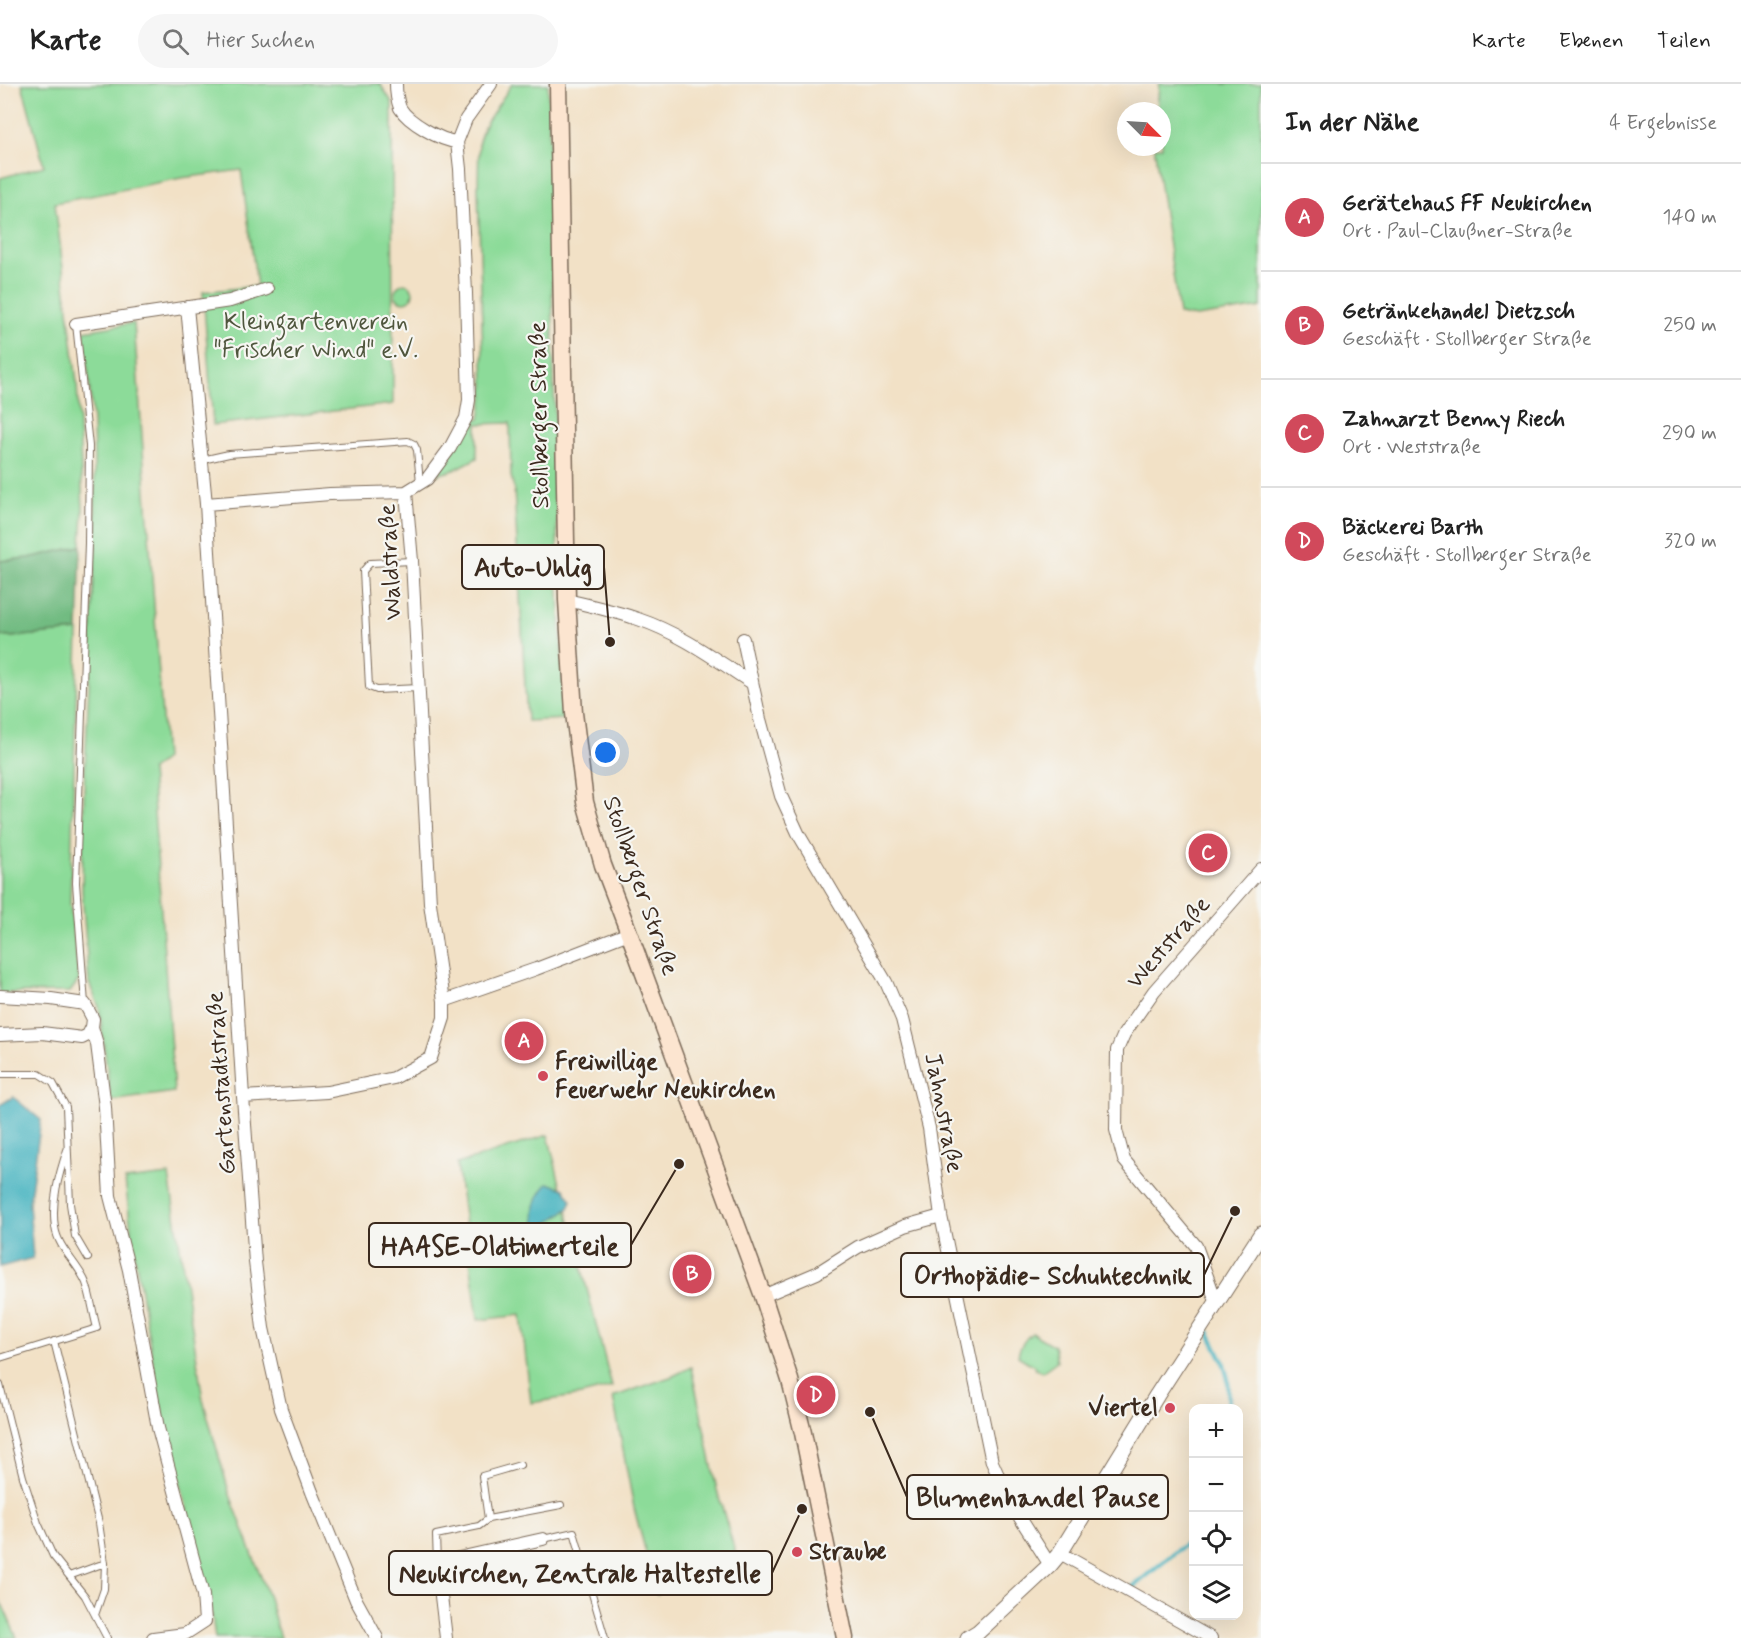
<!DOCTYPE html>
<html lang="de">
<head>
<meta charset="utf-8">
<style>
	body { margin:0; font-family:Mynerve,sans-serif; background:#f6f6f6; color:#222 }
	.controls { position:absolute; right:18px; bottom:18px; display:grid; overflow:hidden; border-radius:12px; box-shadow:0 6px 24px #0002 }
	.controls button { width:54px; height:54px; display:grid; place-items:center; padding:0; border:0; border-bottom:2px solid #e0e0e0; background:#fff; color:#222; font:30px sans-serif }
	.compass { position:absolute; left:1117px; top:18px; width:54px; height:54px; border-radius:50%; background:#fff; box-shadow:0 6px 24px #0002; rotate:114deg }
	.you { position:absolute; left:606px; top:669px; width:21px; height:21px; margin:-15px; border:4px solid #fff; border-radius:50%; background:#1a73e8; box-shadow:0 0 0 9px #1a73e833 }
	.badge { display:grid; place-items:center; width:39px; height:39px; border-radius:50%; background:#d1495b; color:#fff; font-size:20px; font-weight:700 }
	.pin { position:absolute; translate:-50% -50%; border:3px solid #fff; box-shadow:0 2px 6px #0006 }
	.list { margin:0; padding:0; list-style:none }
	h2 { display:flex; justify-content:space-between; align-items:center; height:78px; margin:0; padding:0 24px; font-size:26px }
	h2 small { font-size:20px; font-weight:400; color:#767676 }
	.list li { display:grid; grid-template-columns:39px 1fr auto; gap:18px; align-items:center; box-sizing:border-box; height:108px; padding:0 24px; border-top:2px solid #e0e0e0 }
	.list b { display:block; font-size:22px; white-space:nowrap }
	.list p { margin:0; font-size:20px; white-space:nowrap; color:#767676 }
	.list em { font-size:20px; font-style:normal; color:#767676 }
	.icon { flex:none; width:33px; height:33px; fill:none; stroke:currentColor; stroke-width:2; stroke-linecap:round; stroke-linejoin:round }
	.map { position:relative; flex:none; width:1261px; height:1554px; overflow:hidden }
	header { display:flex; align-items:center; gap:36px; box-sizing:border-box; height:84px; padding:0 30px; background:#fff; border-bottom:2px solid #e0e0e0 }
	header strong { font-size:28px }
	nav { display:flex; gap:33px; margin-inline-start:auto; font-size:21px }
	.search { width:420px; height:54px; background:#f6f6f6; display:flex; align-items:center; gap:15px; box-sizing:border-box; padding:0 21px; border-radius:33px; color:#767676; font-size:22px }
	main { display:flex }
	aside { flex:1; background:#fff }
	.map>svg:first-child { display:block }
	.green { fill:#8cdb99; stroke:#64825c; stroke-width:1.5 }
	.forest { fill:#71bb81; stroke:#567250; stroke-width:1.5 }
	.water { fill:#45b3c0; stroke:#406e6f; stroke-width:1.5 }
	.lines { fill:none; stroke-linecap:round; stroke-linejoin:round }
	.stream { stroke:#45b3c0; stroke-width:4.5 }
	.service-casing { stroke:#7b6a59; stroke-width:8 }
	.minor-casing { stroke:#7b6a59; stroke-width:14 }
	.tertiary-casing { stroke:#7b6a59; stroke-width:17 }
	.secondary-casing { stroke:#7b6a59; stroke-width:19 }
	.service { stroke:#fff; stroke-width:6 }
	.minor { stroke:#fff; stroke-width:12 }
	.tertiary { stroke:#fff; stroke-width:15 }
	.secondary { stroke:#fce5d0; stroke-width:16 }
	.poi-dot { fill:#d1495b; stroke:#f6f6f2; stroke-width:2 }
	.labels { text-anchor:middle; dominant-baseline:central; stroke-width:4.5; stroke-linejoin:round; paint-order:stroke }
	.park-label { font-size:24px; fill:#4f563d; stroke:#f6f6f2 }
	.street-label { font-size:24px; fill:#3b2a1e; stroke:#f6f6f2 }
	.poi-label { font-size:24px; font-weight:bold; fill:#3b2a1e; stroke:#f6f6f2; text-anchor:start }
	.leader { fill:none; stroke:#3b2a1e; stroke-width:2 }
	.callout-dot { fill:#3b2a1e; stroke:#f6f6f2; stroke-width:2 }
	.callout { fill:#f6f6f2; stroke:#3b2a1e; stroke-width:2 }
	.callout-label { font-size:26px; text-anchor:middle; font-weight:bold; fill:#3b2a1e }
</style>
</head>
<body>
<header>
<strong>Karte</strong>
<div class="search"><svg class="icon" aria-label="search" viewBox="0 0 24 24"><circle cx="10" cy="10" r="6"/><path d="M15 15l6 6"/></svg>Hier suchen</div>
<nav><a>Karte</a><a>Ebenen</a><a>Teilen</a></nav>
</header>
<main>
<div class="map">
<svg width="1261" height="1554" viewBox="0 0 1261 1554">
	<rect width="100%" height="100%" fill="#f6f6f2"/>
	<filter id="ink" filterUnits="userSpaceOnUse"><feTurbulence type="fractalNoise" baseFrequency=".0167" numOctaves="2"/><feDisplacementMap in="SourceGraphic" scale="12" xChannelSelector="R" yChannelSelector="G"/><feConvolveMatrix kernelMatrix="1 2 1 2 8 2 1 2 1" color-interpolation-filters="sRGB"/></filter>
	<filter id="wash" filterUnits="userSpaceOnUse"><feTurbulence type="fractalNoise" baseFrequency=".008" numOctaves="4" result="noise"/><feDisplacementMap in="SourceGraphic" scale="24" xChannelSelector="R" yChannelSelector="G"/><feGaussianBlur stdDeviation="1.35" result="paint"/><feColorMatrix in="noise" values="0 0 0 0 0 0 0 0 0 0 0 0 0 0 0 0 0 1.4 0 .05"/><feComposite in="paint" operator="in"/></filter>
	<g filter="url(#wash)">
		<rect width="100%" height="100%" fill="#f2e1c6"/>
		<path class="green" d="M22,0H380L392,18L393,320L213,341L203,208L257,202L241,86L181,94L55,119L77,299L83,427L81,462L29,474L0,477V94L44,82Z
			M512,0H548L558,491L565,635L527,637L514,405L511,392L510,339L477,340V374L454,386L437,391L471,334L480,335L484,308L478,104L479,57L484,42Z
			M1159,0H1261V223L1196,233L1179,230L1155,68V63H1162V27H1157Z
			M395 209a9 9 0 1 1 18 0a9 9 0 1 1-18 0Z
			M134,239L165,675L151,686L174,1008L111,1017L99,923L89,899L82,807L84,705L96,453L93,337L84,247Z
			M78,547L70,819L79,896L70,908L0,909V552L10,553Z
			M548,1051L561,1104L548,1099L543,1142L567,1126L612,1303L581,1311L531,1319L521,1231L478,1236L457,1080Z
			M169,1091L203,1316L229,1408L269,1514L280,1554H215L210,1518L159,1313L132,1155L125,1096Z
			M1032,1249L1054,1262L1057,1277L1042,1288L1035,1285L1034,1282L1018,1272C1019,1264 1025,1254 1032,1249Z
			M691,1283L717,1406L739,1481L657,1510L634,1424L613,1313L673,1292Z
			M0,1515L17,1554H0Z"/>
		<path class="forest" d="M81,462L78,547L10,553L0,552V477L29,474Z"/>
		<path class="water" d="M13,1013L41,1036L29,1120L33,1174L0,1183V1021Z
			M548,1099L564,1105L572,1116L569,1124L543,1142L536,1141C531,1125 537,1111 548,1099Z"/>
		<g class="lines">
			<path class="stream" d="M1208,1247L1223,1277L1228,1295L1229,1324
				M1129,1506L1194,1453"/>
		</g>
	</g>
	<g filter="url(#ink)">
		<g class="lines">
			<g class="service-casing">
				<path id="service" d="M76,240L89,362L88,459L76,799L85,920
					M202,376L229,370L408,357L414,360L417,366L420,399
					M412,477L370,479L363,487L369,603L377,606L418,604
					M0,990H39L53,999L66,1023L70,1120L75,1152L88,1174
					M54,1257L99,1439L105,1479L104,1505L95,1531
					M0,1274L97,1244C93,1230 91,1213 86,1199C78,1179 58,1165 55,1143C51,1118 59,1090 67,1066
					M0,1301L23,1393L38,1439L53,1472L85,1512L107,1554
					M488,1435L482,1392L520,1381
					M543,1455L574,1448L605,1554
					M437,1479L436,1451L479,1442L488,1435L561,1421
					M69,1492L105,1479"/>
			</g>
			<g class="minor-casing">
				<path id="minor" d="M396,0C396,8 397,16 400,24C408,38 441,57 457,58
					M187,223L206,420L243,1013L255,1178L263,1244L281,1325L312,1408L356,1516L377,1554
					M76,240L230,217L267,205
					M206,420L330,410L406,408
					M567,516C591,522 615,527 638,535C680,549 715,575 752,599
					M743,555L760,635L781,712L799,751L886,898L902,935L929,1044L941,1132L992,1378L1010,1418L1050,1481
					M0,912L51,915L85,920L93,935L92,943L97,960L105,1023L110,1112L129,1186L158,1344L203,1511L205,1537L185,1550L153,1554
					M444,917L430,819L412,477L406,408L427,395L450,364L466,334L469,316L466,209L460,85L457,58L466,35L491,0
					M0,951L42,949L82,954L88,951L92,943
					M243,1013L327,1008L394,994L431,974L444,934V917L536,885L629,849
					M763,1212L817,1189L858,1163L905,1142L941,1132
					M1216,1217L1196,1162L1124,1076L1116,1046L1117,966L1124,950L1154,907L1261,785
					M1060,1469L1211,1554
					M446,1554L437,1479L543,1455"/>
			</g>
			<g class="tertiary-casing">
				<path id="tertiary" d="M968,1554L978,1548L1050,1481L1060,1469L1157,1311L1261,1150"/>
			</g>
			<g class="secondary-casing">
				<path id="secondary" d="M558,0L567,516L574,629L585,718L603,781L629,849L763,1212L790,1296L803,1349L845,1554"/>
			</g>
			<use href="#service" class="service"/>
			<use href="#minor" class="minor"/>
			<use href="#tertiary" class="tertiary"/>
			<use href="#secondary" class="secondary"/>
		</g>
	</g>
	<g class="poi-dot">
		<circle cx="543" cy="992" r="6"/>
		<circle cx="1170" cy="1324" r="6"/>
		<circle cx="797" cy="1468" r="6"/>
	</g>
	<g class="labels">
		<g class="park-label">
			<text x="316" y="238">Kleingartenverein<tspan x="316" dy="28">"Frischer Wind" e.V.</tspan></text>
		</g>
		<g class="street-label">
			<text transform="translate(540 331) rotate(-91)">Stollberger Straße</text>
			<text transform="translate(391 478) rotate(-93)">Waldstraße</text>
			<text transform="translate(640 802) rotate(71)">Stollberger Straße</text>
			<text transform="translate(1169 859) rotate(-49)">Weststraße</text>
			<text transform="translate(222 999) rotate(-94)">Gartenstadtstraße</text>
			<text transform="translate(943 1029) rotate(79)">Jahnstraße</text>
		</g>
		<g class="poi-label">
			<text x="555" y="978">Freiwillige<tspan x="555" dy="28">Feuerwehr Neukirchen</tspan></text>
			<text x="1158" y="1324" text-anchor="end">Viertel</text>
			<text x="809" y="1468">Straube</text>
		</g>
	</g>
	<path class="leader" d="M610 558L604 483M679 1080L631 1161M1235 1127L1204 1191M870 1328L907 1413M802 1425L772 1489"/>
	<g class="callout-dot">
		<circle cx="610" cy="558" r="6"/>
		<circle cx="679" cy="1080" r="6"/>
		<circle cx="1235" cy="1127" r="6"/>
		<circle cx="870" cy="1328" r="6"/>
		<circle cx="802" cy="1425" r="6"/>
	</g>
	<g class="callout">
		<rect x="462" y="461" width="142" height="44" rx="6"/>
		<rect x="369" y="1139" width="262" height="44" rx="6"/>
		<rect x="901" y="1169" width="303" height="44" rx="6"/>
		<rect x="907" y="1391" width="261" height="44" rx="6"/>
		<rect x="389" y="1467" width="383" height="44" rx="6"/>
	</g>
	<g class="callout-label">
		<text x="533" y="492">Auto-Uhlig</text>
		<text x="500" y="1171">HAASE-Oldtimerteile</text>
		<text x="1053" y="1200">Orthopädie- Schuhtechnik</text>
		<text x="1038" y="1422">Blumenhandel Pause</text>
		<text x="580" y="1498">Neukirchen, Zentrale Haltestelle</text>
	</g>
</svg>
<div class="controls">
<button>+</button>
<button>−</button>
<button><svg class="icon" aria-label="locate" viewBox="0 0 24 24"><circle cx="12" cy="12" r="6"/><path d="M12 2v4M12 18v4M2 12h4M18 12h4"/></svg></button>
<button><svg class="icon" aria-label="layers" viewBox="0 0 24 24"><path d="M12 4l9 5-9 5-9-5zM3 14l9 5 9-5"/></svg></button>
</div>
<svg class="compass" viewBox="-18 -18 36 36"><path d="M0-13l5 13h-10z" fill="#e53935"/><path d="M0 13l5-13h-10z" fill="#767676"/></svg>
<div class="you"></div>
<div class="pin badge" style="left:524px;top:957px">A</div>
<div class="pin badge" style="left:692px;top:1190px">B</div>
<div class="pin badge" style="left:1208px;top:769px">C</div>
<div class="pin badge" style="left:816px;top:1311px">D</div>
</div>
<aside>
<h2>In der Nähe<small>4 Ergebnisse</small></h2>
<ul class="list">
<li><span class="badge">A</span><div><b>Gerätehaus FF Neukirchen</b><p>Ort · Paul-Claußner-Straße</p></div><em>140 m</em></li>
<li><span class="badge">B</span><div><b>Getränkehandel Dietzsch</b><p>Geschäft · Stollberger Straße</p></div><em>250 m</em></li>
<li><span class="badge">C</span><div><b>Zahnarzt Benny Riech</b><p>Ort · Weststraße</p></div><em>290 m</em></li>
<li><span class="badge">D</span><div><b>Bäckerei Barth</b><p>Geschäft · Stollberger Straße</p></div><em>320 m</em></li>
</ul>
</aside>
</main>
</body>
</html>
